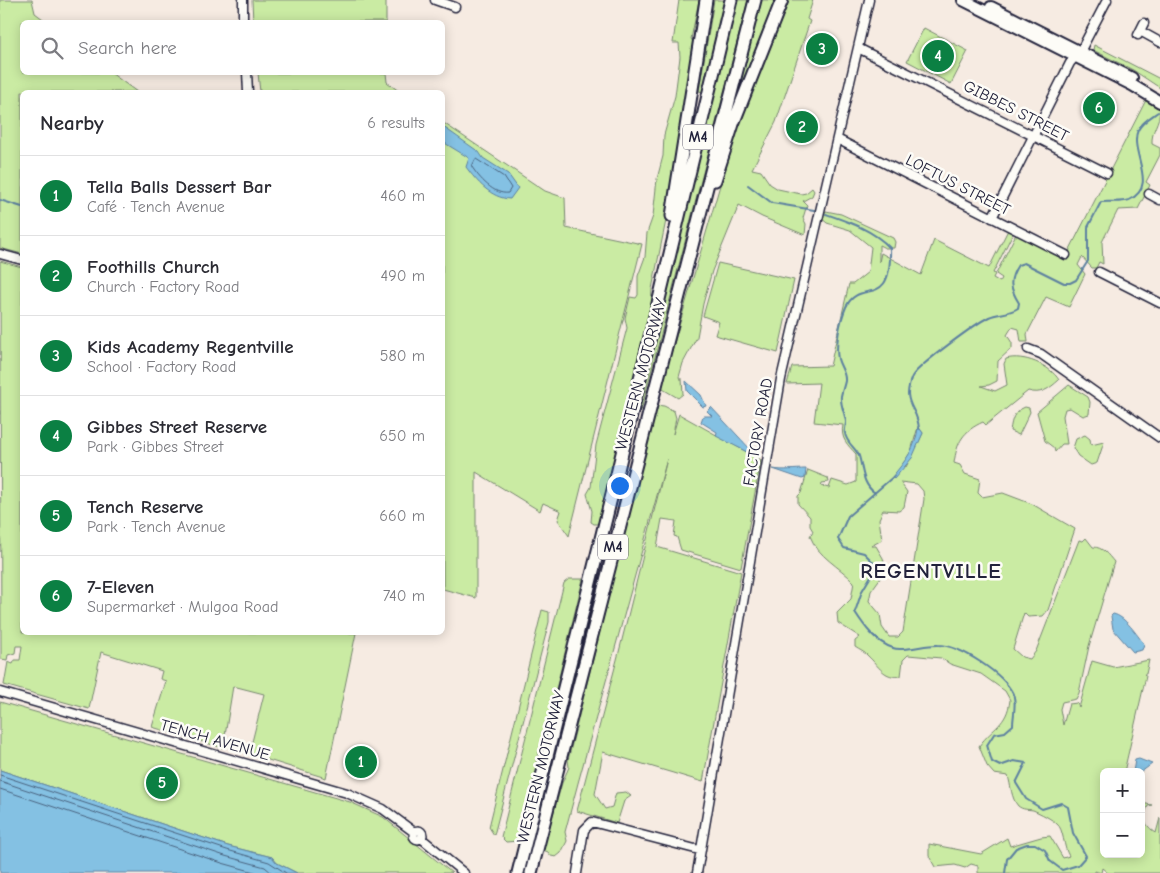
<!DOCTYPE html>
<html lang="en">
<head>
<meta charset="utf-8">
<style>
	body { margin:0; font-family:"Comic Neue",sans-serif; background:#f7f7f7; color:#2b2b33 }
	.controls { position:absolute; right:15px; bottom:15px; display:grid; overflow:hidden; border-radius:8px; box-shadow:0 2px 12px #0003 }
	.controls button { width:45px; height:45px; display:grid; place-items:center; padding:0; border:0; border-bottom:1px solid #e1e1e2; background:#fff; color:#2b2b33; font:25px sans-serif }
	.you { position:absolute; left:619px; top:485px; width:18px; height:18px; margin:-12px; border:4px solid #fff; border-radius:50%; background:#1a73e8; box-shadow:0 0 0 8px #1a73e833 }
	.badge { display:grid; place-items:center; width:32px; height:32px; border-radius:50%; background:#0b8043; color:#fff; font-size:16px; font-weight:700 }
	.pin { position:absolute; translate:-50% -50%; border:2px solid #fff; box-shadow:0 1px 5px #0006 }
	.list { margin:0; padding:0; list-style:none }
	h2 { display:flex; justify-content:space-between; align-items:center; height:65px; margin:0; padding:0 20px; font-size:21px }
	h2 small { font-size:16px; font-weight:400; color:#7c7c81 }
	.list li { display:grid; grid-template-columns:32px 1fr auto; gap:15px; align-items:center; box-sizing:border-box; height:80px; padding:0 20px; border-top:1px solid #e1e1e2 }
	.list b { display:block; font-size:19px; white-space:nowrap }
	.list p { margin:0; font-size:16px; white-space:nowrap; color:#7c7c81 }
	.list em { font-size:16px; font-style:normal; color:#7c7c81 }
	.icon { flex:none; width:28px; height:28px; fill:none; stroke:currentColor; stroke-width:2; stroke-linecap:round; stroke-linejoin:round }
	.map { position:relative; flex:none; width:1160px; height:873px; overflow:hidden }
	.search { position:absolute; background:#fff; box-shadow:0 2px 12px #0003; left:20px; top:20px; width:425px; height:55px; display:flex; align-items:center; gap:12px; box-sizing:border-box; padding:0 18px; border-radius:8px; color:#7c7c81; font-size:19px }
	.panel { position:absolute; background:#fff; box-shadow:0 2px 12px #0003; left:20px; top:90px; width:425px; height:545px; border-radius:8px }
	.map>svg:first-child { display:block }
	.green { fill:#caeba3; stroke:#76866f; fill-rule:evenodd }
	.water { fill:#84c1e3; stroke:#5d81a0 }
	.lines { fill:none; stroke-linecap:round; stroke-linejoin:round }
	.shore { stroke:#49627e; stroke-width:1 }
	.stream { stroke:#5d81a0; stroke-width:2 }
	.minor-casing { stroke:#22223b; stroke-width:11 }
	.major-casing { stroke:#22223b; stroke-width:14 }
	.highway-casing { stroke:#22223b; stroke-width:15 }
	.minor { stroke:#fdfcf7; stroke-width:8 }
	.major { stroke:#fdfcf7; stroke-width:10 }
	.highway { stroke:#fdfcf7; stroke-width:11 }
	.labels { text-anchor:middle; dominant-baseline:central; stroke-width:5; stroke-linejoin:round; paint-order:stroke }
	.shield { fill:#fdfcf7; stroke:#646373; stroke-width:1 }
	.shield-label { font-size:15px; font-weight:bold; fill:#22223b }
	.street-label { font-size:16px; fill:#22223b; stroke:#fdfcf7 }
	.district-label { font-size:21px; font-weight:bold; letter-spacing:1px; fill:#22223b; stroke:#fdfcf7 }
</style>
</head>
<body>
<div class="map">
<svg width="1160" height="873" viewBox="0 0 1160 873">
	<rect width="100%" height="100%" fill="#f6ebe2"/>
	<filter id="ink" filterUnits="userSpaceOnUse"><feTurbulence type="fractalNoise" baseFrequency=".02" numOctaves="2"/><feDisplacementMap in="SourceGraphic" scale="10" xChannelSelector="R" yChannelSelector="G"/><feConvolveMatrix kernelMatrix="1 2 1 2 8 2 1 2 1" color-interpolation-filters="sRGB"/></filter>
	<g filter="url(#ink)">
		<path class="green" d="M0,0H32L35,13L47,22H22V72L111,73L137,92H22V254L0,248Z
			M252,0H386V22H253Z
			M679,0H699L691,39L694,43L684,98L673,186L652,289L651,308L598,524H594L591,522L592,511L587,494L591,487L596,445L627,328L625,318L630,297L636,298L638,295V276L645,257L647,233L653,216L657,179L663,156L664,135L675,96L680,57L679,43H673Z
			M714,0H724L703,92L699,91Z
			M736,0H748L642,407L635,419Z
			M761,0H780L728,122Z
			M789,0H813L807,19L810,21L776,122L752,169L761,171L770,184L778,189L801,194L806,193L812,188L814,191L812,196L803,201L807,205L803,218L806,224L805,235L762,217L739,205L712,271L703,304L697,337L683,363L679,377L680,379H682L683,394L678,398L661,388L732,144Z
			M924,28L968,51L951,84L907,61Z
			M1094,45L1160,79V88L1133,70L1093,50Z
			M258,73H386L387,82L400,92H260Z
			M1146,100L1160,109C1160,123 1151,130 1152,144L1160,148V155L1146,182L1150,185L1138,209L1118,210L1102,242L1103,264L1099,262L1096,268H1092L1082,257L1078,265L1085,274L1069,307L1046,297L1027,334L1028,342H1021L1019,329L1012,327L1007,335L1012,343V348L998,361L997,381L989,385L981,386L995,391L1007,385L1004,364L1006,359C1023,354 1050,365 1059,380C1049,389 1041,395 1028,391L986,425L983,422C963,431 957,442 954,463L960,465L965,474L980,479L978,493L982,497L1003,493L1032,504L1075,529L1048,610L1043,616L1028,617L1024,613L1013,649L1022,657L1030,659L1036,651L1079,540L1083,541L1086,538L1093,547C1103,547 1108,555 1114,562L1089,646L1079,693L1076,699L1062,702L1060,709L1063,725L1069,704L1077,703L1079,708L1092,661L1113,667L1149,660L1146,674H1144L1146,676L1124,772H1104V854H1141V803L1152,805L1148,806C1141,819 1145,825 1156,833L1160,818V873H1108L1102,868L1101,873L1095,871V873H978V866L971,864L965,868L955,865L935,867L929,856V844L981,854L1007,838L1010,846L1041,837L1050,836L1063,858L1069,856C1063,847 1064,829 1057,824C1052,819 1040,813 1033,810C1027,809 1023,810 1018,806C1011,798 1011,785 1008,776L994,774L987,766L979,746C993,727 1007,725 1010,700L1005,691L981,674L950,664L941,658L908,655L903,660L901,676C884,679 879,666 868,656C865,652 859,650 855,647V641L860,637L838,623L837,613L851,599L854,582C839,566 818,557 810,536L813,531L810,526V517L798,504V496L801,493L808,470L828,478L829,482L822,483L821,486L829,488L832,480L848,485L856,482V454C848,445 840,439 843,425L814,422L819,383L787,384L792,367L830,366L849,284H853L868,272L871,247L850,230L827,223L821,218L826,211L841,214L893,238L895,242L894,248H885L879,245V262L881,253L921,275L934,240L989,268L1008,230L1013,233L993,273L995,274L993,278L1000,282L1002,278L996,274L1016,234L1065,259ZM918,427L923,433L906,467L903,465L911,451ZM900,482L917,484L923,491L924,499L903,632L898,637H889L882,627L880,614L869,601L871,591L886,570L883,558L876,546H871L882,540L879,519L883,510L899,511L904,507L907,492Z
			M442,122L545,191L565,198L566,228L642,244L569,536L558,520L561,511L543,503L540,511L476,472V598L443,589Z
			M0,261L22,267V632L356,633L326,778L249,754L264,694L233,686L223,748L152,727L166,681L160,679L162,671L101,652L89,709L4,685L8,662L13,664L15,660H20L22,646H16L15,653L8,655L7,660L1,659Z
			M718,263L794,280L778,353L715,335L719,322L703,316Z
			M1069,385L1088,397L1090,402L1089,414L1083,416L1070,408L1065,409L1063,416L1067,444H1062L1055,452L1054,448L1045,441L1037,412Z
			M656,405L664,406L674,411L676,418L673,434L679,414L761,460L741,568L681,550L677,537L674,536L676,521L662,519L657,547L741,572L703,782L603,752L595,794L605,809L612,807L616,793L626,792L631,796L624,801L617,823L577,811L619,652L667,459L578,783L565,832L567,841L561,853L556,857L551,856L548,852L543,850L562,783L569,767L568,760Z
			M1025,407L1029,408L1030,412L1019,435L1010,431C1012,419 1013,412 1025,407Z
			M1085,435L1090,439L1091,445L1104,442L1097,463L1091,465L1078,456L1073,448L1076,439Z
			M569,579H583L545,734L536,760L538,769L519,841L506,842L501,837L564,583Z
			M542,610L549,612V622L494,835L489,827Z
			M0,702L350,802L383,817L452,873H297L277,863L272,857L228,846L0,770Z"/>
		<path class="water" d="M442,126L479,152L483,158L508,174L518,188L510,199C491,198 477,182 466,167L469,158L443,142Z
			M686,381L701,395L706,406L703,407L687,391Z
			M711,407L751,450L749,453L716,436L717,432L701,422L703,416H712L707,411Z
			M918,426L923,433L912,458L894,479L892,477C905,461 917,447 918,426Z
			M773,469C784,471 794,469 806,469L805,478L802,479Z
			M1113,614C1125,616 1137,635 1144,644L1142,650L1133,652L1113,629L1111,616Z
			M1139,759L1152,764L1141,772H1133L1135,760Z
			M0,770L228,846L272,857L277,863L297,873H0Z"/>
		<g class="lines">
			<path class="shore" d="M476,159L504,177L511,188L508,193C494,195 479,178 472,167Z
				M0,775L227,850L269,862L286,873
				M0,781L225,856L265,867L272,873
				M0,789L222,863L258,873"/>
			<path class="stream" d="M748,185L772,203L814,210
				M0,200L22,207
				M826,214C849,222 873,230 890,248C892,312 860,277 846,307C840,321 835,344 838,359C840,367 846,373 845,381C844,386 842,391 841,396C840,405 845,413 846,422C846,426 844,430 845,433C846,443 856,448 859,456C863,469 862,484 875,493
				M919,429C918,411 909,409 908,394C908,389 910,379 913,375C922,363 975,324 989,317C999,313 1009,314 1018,308L1019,303C1010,289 1008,280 1018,265L1024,263L1064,283H1070L1076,280L1088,261V227L1101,202C1110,201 1121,203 1129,200C1160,186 1128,151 1138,130C1142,122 1151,117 1158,112
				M894,476L848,516L838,539L844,548L864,553L873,562L874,571L862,591L855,612C864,626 875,642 893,648C902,652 927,644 938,645C960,645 1004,674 1013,694C1017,702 1013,716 1013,725L1005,732L994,734L987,745L992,762L1000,766L1014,761L1026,763L1016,783L1026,799L1042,809L1061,803L1068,807L1073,833L1086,856L1078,865L1062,870L1050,861L1045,850L1035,844H1027L1016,848L1007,859L1005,873"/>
			<g class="minor-casing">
				<path id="minor" d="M243,0V22
					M435,0L455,7
					M1140,31L1160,42
					M1138,35L1144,23
					M858,48L1107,173
					M247,72L248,92
					M837,139L1066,255
					M1149,194L1160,200
					M992,218L1070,63L1081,50L1107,0
					M0,254L22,260
					M1099,272L1160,303
					M1028,349L1041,354L1160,438
					M0,692L347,793L383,809L414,832
					M413.5 835a4.5 4.5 0 1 1 9 0a4.5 4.5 0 1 1-9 0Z
					M421,838L464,873
					M577,873L584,830L592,822L699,850
					M697,873L781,379L869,0"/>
			</g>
			<g class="major-casing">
				<path id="major" d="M963,0L1132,85L1160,102
					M991,7L1132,78"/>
			</g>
			<g class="highway-casing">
				<path id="highway" d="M715,180L733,124L782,0
					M672,216L706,0
					M518,873L617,474L731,0
					M531,873L755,0"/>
			</g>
			<use href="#minor" class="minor"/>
			<use href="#major" class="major"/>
			<use href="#highway" class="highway"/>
		</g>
	</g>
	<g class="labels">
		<g class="shield">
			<rect x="683" y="124.5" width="30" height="25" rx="4"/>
			<rect x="598" y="534.5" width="30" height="25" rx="4"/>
		</g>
		<g class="shield-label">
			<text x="698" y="137">M4</text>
			<text x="613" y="547">M4</text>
		</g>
		<g class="street-label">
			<text transform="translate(1016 111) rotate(27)">GIBBES STREET</text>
			<text transform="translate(958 185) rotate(27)">LOFTUS STREET</text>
			<text transform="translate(641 374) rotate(-75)">WESTERN MOTORWAY</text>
			<text transform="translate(758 432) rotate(-80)">FACTORY ROAD</text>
			<text transform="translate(215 740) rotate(16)">TENCH AVENUE</text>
			<text transform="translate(541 767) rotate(-76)">WESTERN MOTORWAY</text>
		</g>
		<g class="district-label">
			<text x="931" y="571">REGENTVILLE</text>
		</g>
	</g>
</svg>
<div class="controls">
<button>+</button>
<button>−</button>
</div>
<div class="you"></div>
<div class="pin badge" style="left:361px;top:762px">1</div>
<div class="pin badge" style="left:802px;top:127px">2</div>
<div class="pin badge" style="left:822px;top:49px">3</div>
<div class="pin badge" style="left:938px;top:56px">4</div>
<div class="pin badge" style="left:162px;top:783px">5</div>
<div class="pin badge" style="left:1099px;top:108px">6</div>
<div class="search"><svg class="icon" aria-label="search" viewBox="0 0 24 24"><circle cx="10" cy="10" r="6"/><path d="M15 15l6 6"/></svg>Search here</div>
<section class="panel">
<h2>Nearby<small>6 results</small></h2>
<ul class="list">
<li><span class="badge">1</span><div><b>Tella Balls Dessert Bar</b><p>Café · Tench Avenue</p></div><em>460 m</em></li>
<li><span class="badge">2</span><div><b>Foothills Church</b><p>Church · Factory Road</p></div><em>490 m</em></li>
<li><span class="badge">3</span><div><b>Kids Academy Regentville</b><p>School · Factory Road</p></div><em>580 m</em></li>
<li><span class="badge">4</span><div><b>Gibbes Street Reserve</b><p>Park · Gibbes Street</p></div><em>650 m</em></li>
<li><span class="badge">5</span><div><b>Tench Reserve</b><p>Park · Tench Avenue</p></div><em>660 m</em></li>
<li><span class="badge">6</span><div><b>7-Eleven</b><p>Supermarket · Mulgoa Road</p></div><em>740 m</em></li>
</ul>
</section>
</div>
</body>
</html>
